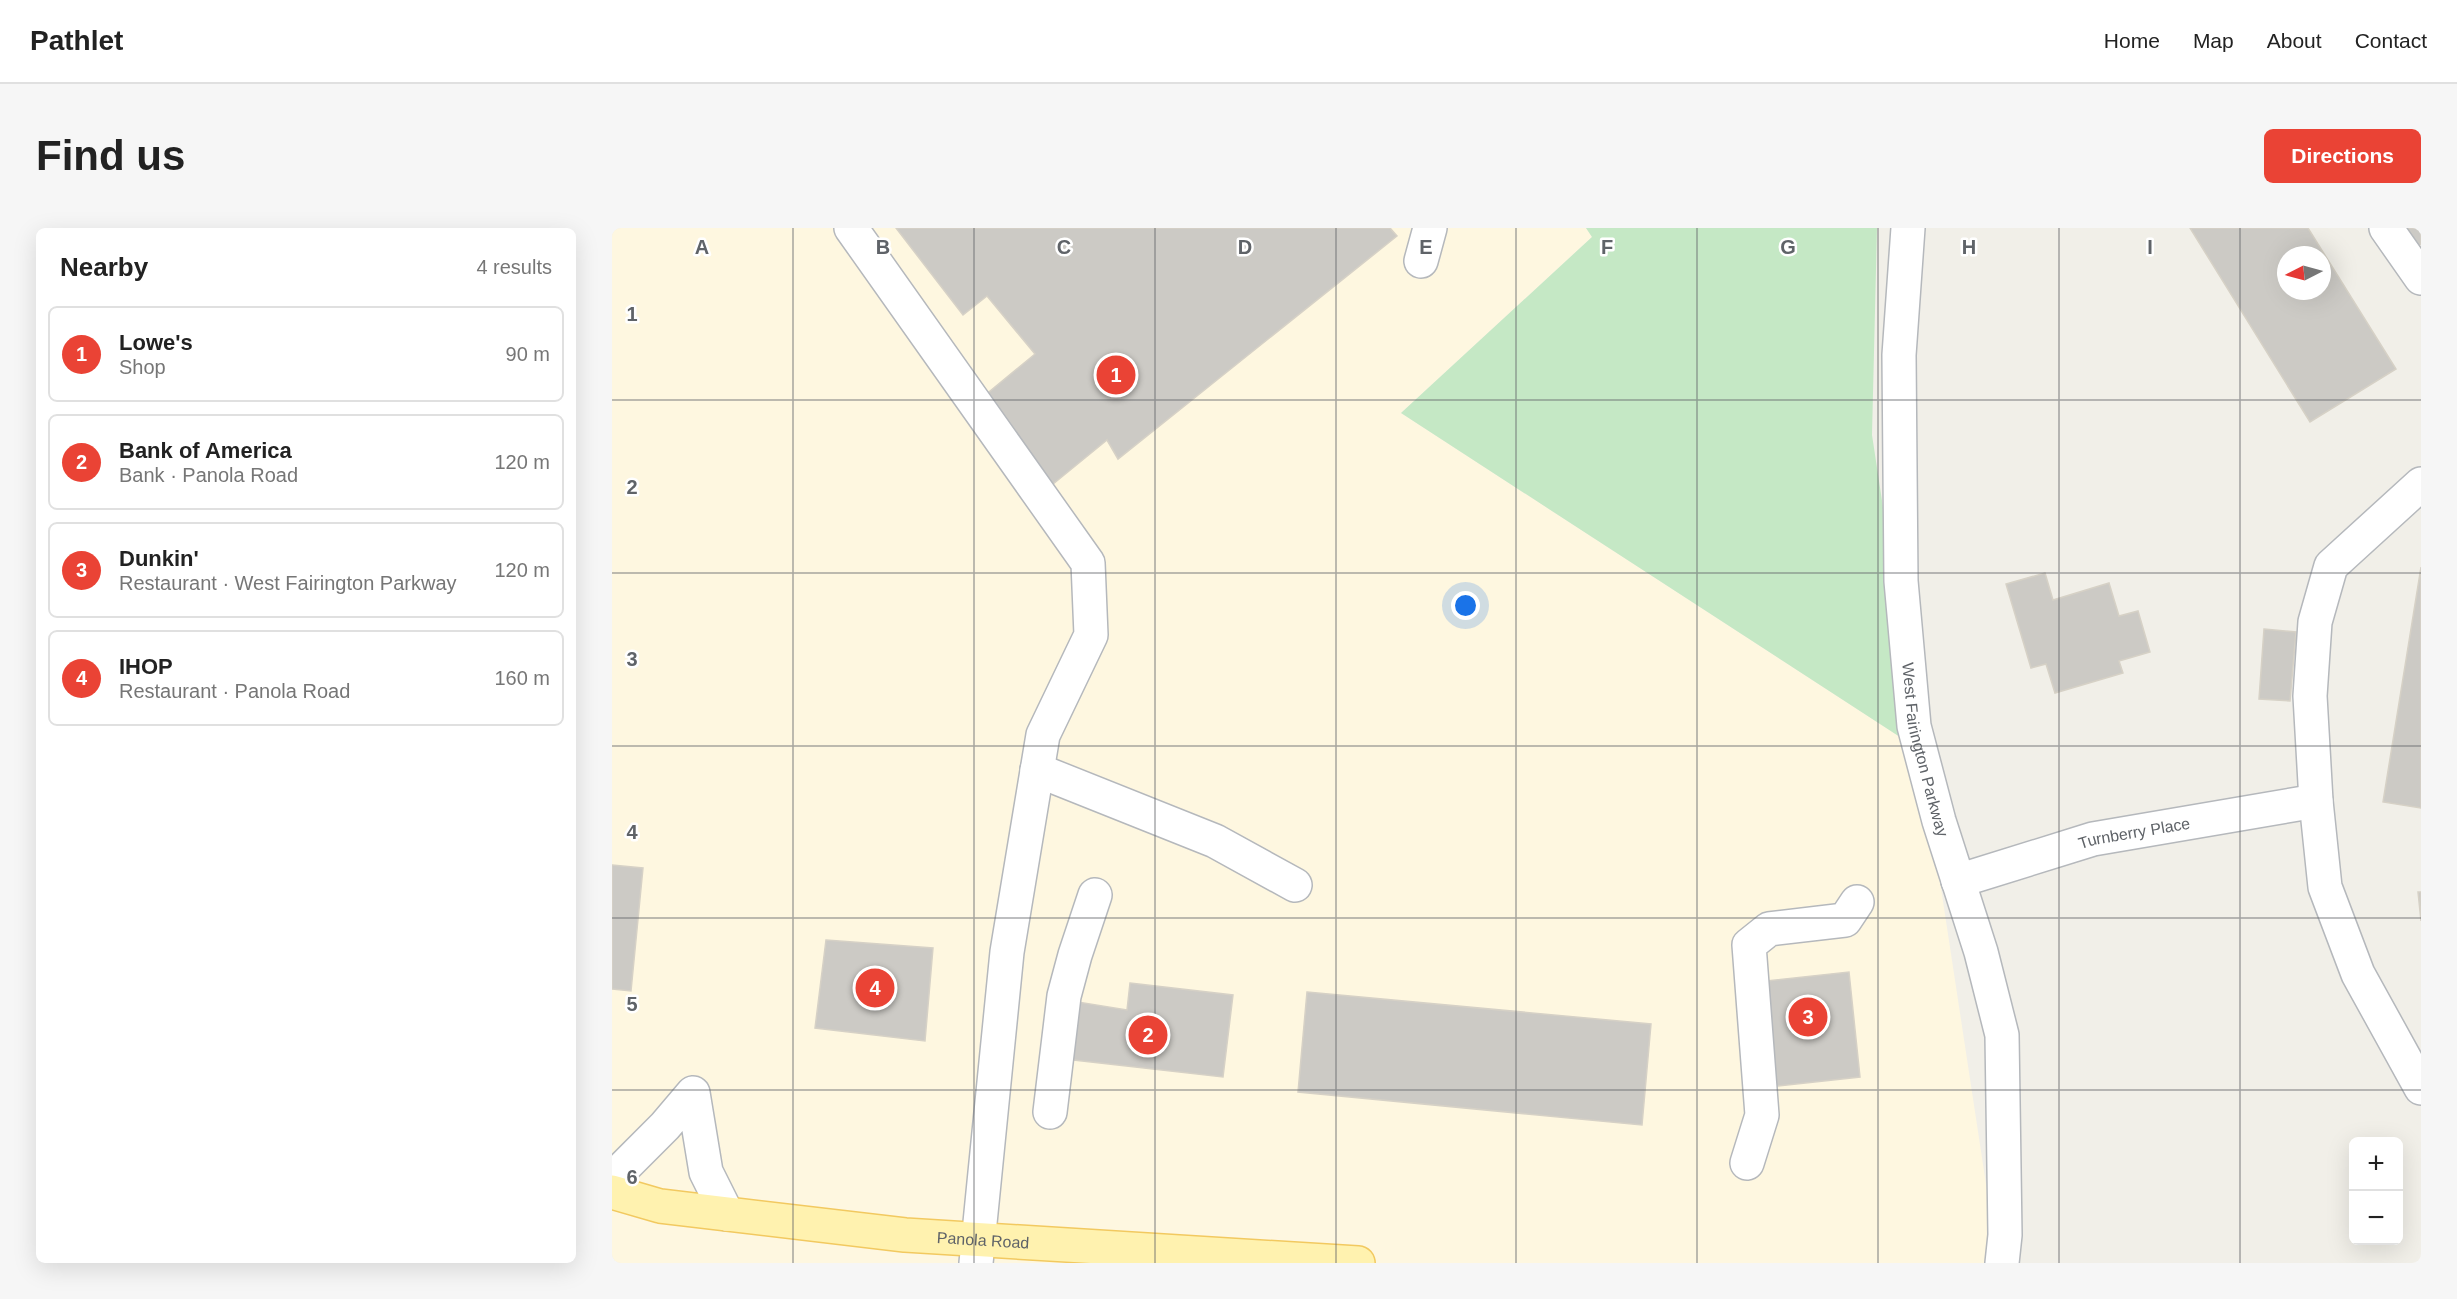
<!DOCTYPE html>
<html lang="en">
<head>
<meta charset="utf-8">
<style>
	body { margin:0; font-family:Arial,sans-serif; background:#f6f6f6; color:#222 }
	.controls { position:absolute; right:18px; bottom:18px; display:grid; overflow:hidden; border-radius:9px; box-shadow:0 6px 24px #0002 }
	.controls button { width:54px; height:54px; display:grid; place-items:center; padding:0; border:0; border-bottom:2px solid #e0e0e0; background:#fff; color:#222; font:30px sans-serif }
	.compass { position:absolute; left:1665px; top:18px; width:54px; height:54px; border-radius:50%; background:#fff; box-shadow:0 6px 24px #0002; rotate:264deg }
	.you { position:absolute; left:854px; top:378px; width:21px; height:21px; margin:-15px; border:4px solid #fff; border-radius:50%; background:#1a73e8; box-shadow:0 0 0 9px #1a73e833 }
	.badge { display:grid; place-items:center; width:39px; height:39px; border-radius:50%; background:#ea4335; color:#fff; font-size:20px; font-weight:700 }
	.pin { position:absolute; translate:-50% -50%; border:3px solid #fff; box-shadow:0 2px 6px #0006 }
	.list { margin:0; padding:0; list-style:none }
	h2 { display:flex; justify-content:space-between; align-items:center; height:78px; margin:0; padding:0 24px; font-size:26px }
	h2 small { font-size:20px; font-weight:400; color:#767676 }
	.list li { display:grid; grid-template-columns:39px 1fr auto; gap:18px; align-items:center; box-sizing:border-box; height:96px; margin:0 12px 12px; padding:0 12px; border:2px solid #e0e0e0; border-radius:9px }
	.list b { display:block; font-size:22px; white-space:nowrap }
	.list p { margin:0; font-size:20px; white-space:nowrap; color:#767676 }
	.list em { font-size:20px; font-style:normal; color:#767676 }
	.map { position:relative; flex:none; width:1809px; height:1035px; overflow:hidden; border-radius:9px }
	header { display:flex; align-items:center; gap:36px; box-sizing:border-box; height:84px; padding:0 30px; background:#fff; border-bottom:2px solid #e0e0e0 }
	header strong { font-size:28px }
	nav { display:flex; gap:33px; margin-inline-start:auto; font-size:21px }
	.intro { display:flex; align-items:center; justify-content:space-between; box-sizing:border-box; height:144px; padding:0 36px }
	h1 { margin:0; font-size:42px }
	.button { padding:15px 27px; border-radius:9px; background:#ea4335; color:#fff; font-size:21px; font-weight:700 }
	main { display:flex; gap:36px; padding:0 36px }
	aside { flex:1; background:#fff; border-radius:9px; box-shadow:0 6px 24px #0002 }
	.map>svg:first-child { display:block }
	.commercial { fill:#fef7e0 }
	.green { fill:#c5e8c5 }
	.building { fill:#cccac5; stroke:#d6d1c6; stroke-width:1.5; fill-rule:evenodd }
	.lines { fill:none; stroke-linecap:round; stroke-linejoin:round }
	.minor-casing { stroke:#b5b8bc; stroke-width:36 }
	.major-casing { stroke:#f2c960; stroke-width:36 }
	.minor { stroke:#fff; stroke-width:33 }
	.major { stroke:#fff2af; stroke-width:33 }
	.grid { fill:none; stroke:#5f6368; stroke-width:1.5; stroke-opacity:0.55 }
	.labels { text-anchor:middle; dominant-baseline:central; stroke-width:5; stroke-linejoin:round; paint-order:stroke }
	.street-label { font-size:16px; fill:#5f6368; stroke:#fff }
	.grid-label { font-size:20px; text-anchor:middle; font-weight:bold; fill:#5f6368; stroke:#fff; stroke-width:5; stroke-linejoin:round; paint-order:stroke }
</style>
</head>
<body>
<header>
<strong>Pathlet</strong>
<nav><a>Home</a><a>Map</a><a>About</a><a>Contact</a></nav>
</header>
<div class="intro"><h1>Find us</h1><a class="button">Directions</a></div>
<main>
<aside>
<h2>Nearby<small>4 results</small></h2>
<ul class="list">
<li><span class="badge">1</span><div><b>Lowe's</b><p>Shop</p></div><em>90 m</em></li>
<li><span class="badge">2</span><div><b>Bank of America</b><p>Bank · Panola Road</p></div><em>120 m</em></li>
<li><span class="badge">3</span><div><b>Dunkin'</b><p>Restaurant · West Fairington Parkway</p></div><em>120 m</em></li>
<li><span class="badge">4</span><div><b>IHOP</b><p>Restaurant · Panola Road</p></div><em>160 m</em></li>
</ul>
</aside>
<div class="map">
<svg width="1809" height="1035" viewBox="0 0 1809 1035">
	<rect width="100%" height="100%" fill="#f1efe8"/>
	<path class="commercial" d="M0,0H974L980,9L789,185L1308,522L1386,1035H0Z"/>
	<path class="green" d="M974,0H1265L1260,207L1308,522L789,185L980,9Z"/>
	<path class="building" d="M284,0H778L785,8L506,231L495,212L435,261L371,169L423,126L375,68L351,87Z
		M1578,0H1696L1784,141L1698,194ZM1674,27H1710V63H1674Z
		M1795,0H1809V16L1807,17Z
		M1809,339V580L1771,574Z
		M1433,345L1441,372L1497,355L1507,388L1526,383L1538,424L1507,433L1511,445L1443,465L1434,436L1419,440L1394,356Z
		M1652,401L1684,404L1678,473L1647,471Z
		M0,637L31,640L19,763L0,761Z
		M1806,664H1809V693Z
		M214,712L321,720L313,813L203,800Z
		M1237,744L1248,849L1157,859L1146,754Z
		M518,755L621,767L611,849L453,831L460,773L515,782Z
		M695,764L1039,796L1030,897L686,864Z"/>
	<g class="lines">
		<g class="minor-casing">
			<g id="minor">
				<path d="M239,0L476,335L479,407L431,507L395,724L364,1035"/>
				<path id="s1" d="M1296,0L1287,127L1289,353L1302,498L1327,593L1369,724L1390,807L1393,1007L1390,1035"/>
				<path d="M1774,0L1809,50"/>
				<path d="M809,33L818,0"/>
				<path d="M1809,256L1719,338L1703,394L1698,468L1704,573L1713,659L1746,746L1809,860"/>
				<path d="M425,542L603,613L683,657"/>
				<path id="s2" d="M1346,653L1481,611L1704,573"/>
				<path d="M438,884L452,768L463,727L483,667"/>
				<path d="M1135,935L1150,887L1137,717L1157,701L1233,692L1245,674"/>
				<path d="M0,951L53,898L81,865L94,944L115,986"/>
			</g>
		</g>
		<g class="major-casing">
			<g id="major">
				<path id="s3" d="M0,964L48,978L293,1007L746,1035"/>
			</g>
		</g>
		<use href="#minor" class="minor"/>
		<use href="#major" class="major"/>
	</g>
	<path class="grid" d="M181,0V1035M362,0V1035M543,0V1035M724,0V1035M904,0V1035M1085,0V1035M1266,0V1035M1447,0V1035M1628,0V1035M0,172H1809M0,345H1809M0,518H1809M0,690H1809M0,862H1809"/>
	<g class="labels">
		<g class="street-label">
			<text stroke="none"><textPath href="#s1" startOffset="524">West Fairington Parkway</textPath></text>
			<text stroke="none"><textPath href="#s2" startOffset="183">Turnberry Place</textPath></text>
			<text stroke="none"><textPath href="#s3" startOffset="375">Panola Road</textPath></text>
		</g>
	</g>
	<g class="grid-label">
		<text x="90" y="26">A</text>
		<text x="271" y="26">B</text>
		<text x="452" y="26">C</text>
		<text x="633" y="26">D</text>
		<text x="814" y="26">E</text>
		<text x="995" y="26">F</text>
		<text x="1176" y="26">G</text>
		<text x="1357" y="26">H</text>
		<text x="1538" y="26">I</text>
		<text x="20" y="93">1</text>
		<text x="20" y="266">2</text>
		<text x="20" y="438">3</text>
		<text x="20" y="611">4</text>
		<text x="20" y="783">5</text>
		<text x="20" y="956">6</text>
	</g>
</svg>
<div class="controls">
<button>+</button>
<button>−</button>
</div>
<svg class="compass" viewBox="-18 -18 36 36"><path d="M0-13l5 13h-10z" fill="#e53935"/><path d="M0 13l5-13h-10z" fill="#767676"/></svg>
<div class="you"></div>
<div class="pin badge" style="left:504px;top:147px">1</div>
<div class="pin badge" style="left:536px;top:807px">2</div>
<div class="pin badge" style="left:1196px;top:789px">3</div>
<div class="pin badge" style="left:263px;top:760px">4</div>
</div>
</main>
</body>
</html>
